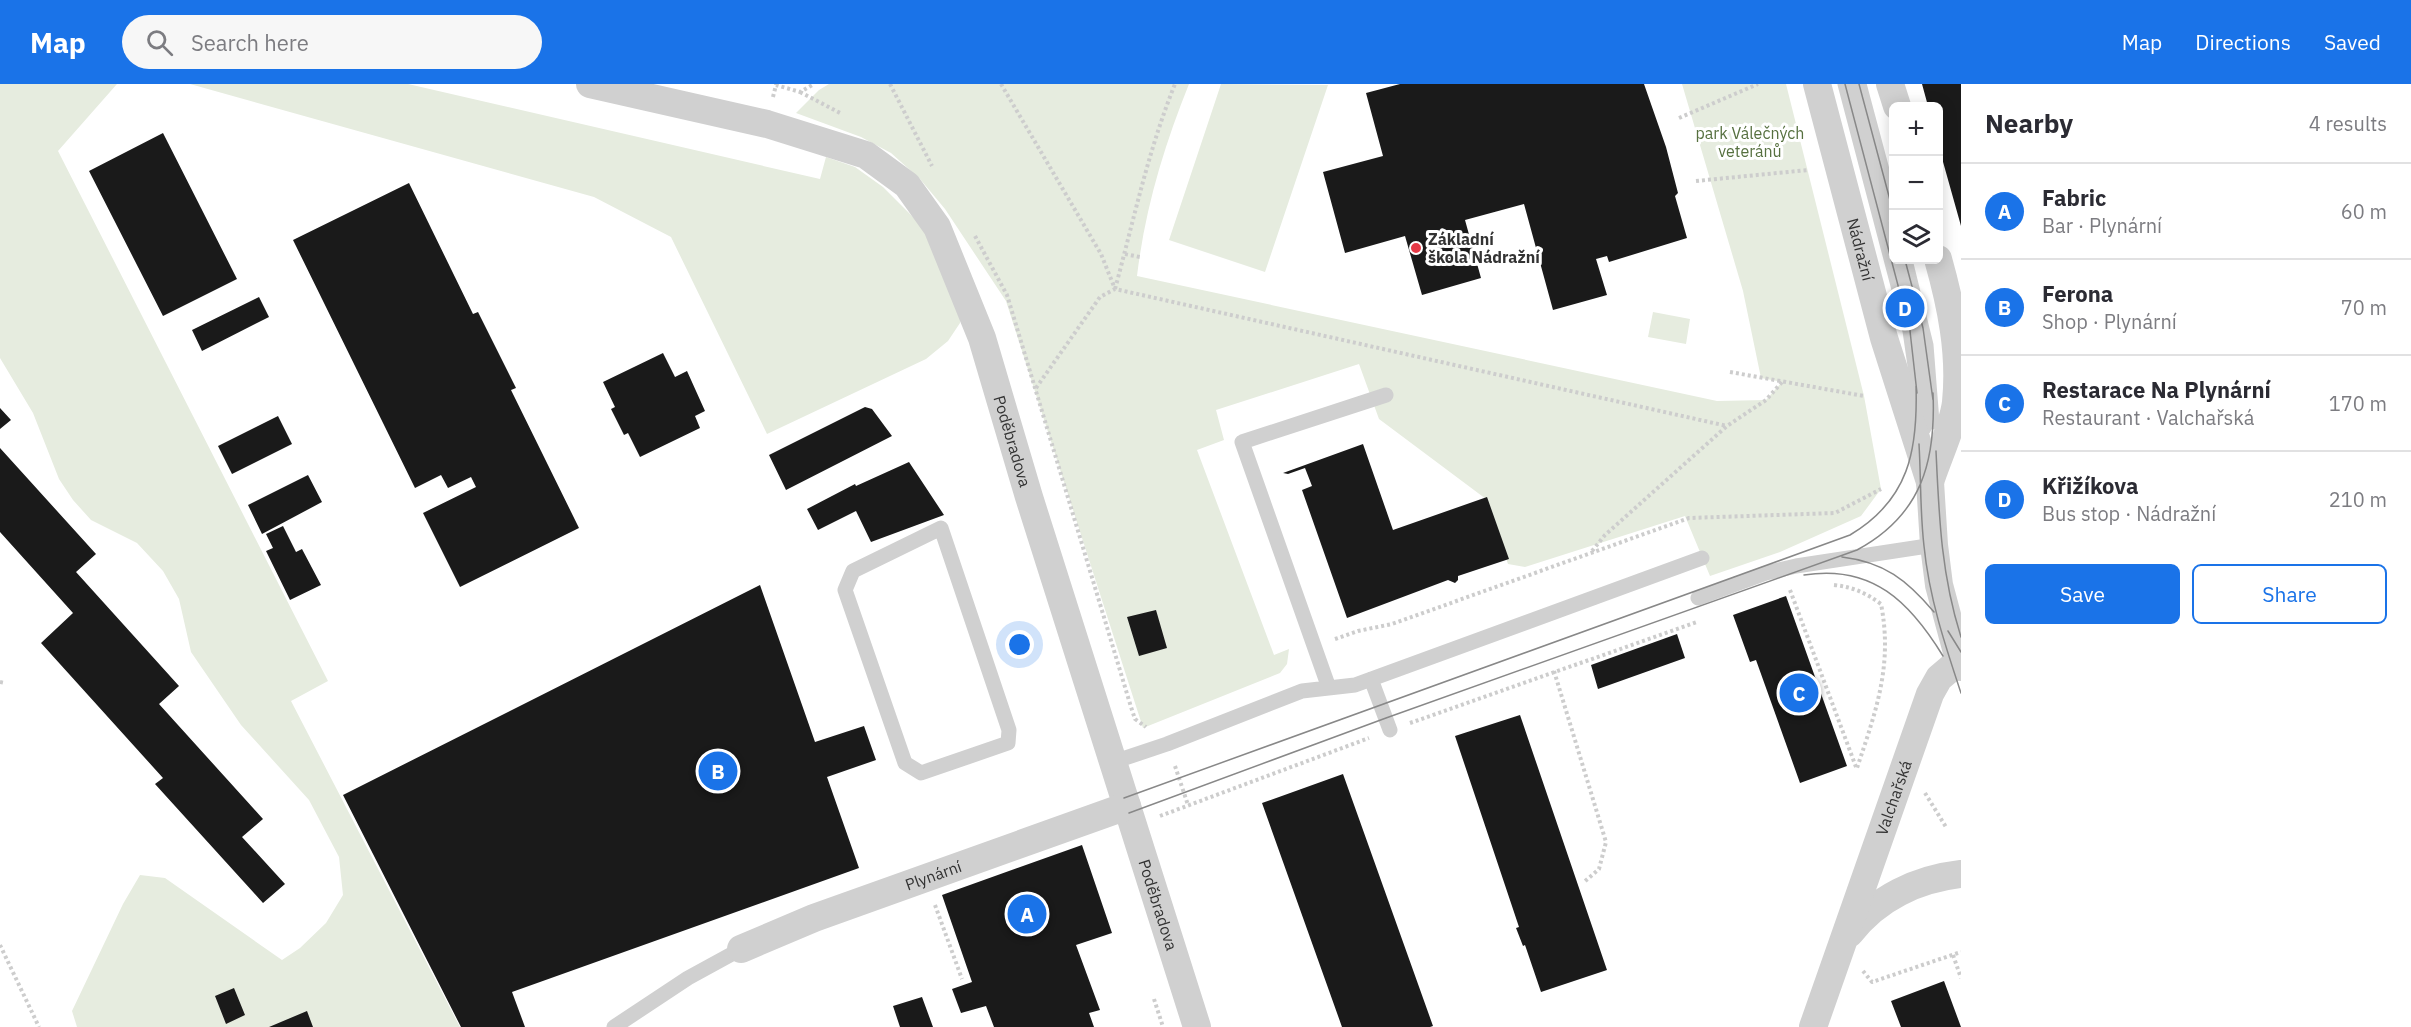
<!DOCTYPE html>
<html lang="en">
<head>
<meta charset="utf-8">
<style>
	body { margin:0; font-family:"IBM Plex Sans",sans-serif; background:#f7f7f7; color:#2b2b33 }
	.controls { position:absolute; right:18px; top:18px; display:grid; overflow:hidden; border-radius:9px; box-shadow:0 3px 15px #0003 }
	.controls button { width:54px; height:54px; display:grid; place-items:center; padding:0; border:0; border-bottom:2px solid #e1e1e2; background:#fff; color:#2b2b33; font:30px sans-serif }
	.you { position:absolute; left:1020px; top:561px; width:21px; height:21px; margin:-15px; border:4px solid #fff; border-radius:50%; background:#1a73e8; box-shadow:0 0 0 9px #1a73e833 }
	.badge { display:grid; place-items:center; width:39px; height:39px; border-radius:50%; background:#1a73e8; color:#fff; font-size:20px; font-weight:700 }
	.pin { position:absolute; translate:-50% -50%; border:3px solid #fff; box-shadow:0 2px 6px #0006 }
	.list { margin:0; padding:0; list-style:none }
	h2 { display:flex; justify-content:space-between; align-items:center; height:78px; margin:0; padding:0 24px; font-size:26px }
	h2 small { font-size:20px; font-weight:400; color:#7c7c81 }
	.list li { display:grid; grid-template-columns:39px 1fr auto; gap:18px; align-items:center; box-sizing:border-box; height:96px; padding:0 24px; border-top:2px solid #e1e1e2 }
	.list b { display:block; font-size:22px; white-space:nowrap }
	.list p { margin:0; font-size:20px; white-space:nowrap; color:#7c7c81 }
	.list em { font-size:20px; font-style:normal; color:#7c7c81 }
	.actions { display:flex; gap:12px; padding:18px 24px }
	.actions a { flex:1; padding:14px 0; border:2px solid #1a73e8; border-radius:9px; text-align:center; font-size:21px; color:#1a73e8 }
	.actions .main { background:#1a73e8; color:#fff }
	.icon { flex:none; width:33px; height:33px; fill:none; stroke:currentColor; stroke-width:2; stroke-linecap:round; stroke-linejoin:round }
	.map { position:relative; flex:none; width:1961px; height:943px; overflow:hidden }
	header { display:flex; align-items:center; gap:36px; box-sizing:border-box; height:84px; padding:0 30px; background:#1a73e8; color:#fff }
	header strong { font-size:28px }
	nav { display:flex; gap:33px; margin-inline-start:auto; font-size:21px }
	.search { width:420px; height:54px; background:#f7f7f7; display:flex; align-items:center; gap:15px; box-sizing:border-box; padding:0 21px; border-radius:33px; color:#7c7c81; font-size:22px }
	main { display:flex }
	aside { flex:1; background:#fff }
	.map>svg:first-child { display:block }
	.green { fill:#e6ecdf }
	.building { fill:#1a1a1a }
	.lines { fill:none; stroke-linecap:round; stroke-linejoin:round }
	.path { stroke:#cdcdcd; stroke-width:4; stroke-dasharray:3 3; stroke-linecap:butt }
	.lane { stroke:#d0d0d0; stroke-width:15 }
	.street { stroke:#d0d0d0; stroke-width:28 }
	.tram { stroke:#888; stroke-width:1.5 }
	.poi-dot { fill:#e63946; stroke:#fff; stroke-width:2 }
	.labels { text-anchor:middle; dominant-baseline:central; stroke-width:6; stroke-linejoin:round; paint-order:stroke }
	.park-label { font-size:16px; fill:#56703f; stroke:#fff }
	.poi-label { font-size:16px; font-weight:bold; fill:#333; stroke:#fff; text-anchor:start }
	.street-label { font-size:16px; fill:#333; stroke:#fff }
</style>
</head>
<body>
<header>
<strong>Map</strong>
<div class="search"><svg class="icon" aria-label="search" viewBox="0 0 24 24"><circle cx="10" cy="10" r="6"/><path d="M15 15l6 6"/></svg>Search here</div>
<nav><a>Map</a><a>Directions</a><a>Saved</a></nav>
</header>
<main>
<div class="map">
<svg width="1961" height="943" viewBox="0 0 1961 943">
	<rect width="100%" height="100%" fill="#fff"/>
	<path class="green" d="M0,0H117L58,67L328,597L291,617L460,943H77L72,927L123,820L140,791L165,794L282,876L300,864L326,839L343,811L339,773L309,716L241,641L191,568L179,515L163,487L137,459L91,436L73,416L59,395L33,329L0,274Z
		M190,0H408L820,95L826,73L855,83L883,103L918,138L936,163L961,222L960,239L948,257L926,275L767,350L671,153L594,113Z
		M829,0H1189C1164,62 1145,125 1137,192L1717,317L1766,316L1782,298L1761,294L1743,207L1682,0H1786L1864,312L1881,405L1861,432L1780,468L1710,492L1685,432L1525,483L1508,480L1486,415L1379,335L1359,280L1216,326L1224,356L1197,366L1274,571L1289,565L1287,580L1280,589L1143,644L1006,217L945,125L920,95L891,69L861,53L796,29L819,6Z
		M1221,0L1328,1L1265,188L1169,156Z
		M1653,228L1690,235L1686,260L1648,253Z"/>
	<path class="building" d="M1400,0H1644L1666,63L1678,109L1675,112L1687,154L1609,178L1607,172L1596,175L1607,211L1553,226L1524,120L1465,136L1481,194L1422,211L1405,152L1345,169L1323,88L1383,72L1366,9Z
		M1922,0H1961V142L1938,60V22H1928Z
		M163,49L237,195L163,232L89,87Z
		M409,99L473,230L478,228L516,304L511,306L579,444L460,503L423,429L476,403L471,393L448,404L441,391L415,404L293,156Z
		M259,213L269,233L202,267L192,246Z
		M663,269L675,293L687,287L705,327L695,332L700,344L640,373L628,349L624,351L611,325L615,323L603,298Z
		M865,323L872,325L892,352L786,406L769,371Z
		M0,324L11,336L0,345Z
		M278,332L292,360L232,390L218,362Z
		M1363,360L1393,446L1487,413L1509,475L1458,492V496L1455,499L1448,496L1347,534L1302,406L1312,402L1305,384L1288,390L1283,389Z
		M0,364L96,470L76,488L179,602L159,620L263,735L242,753L285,800L263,819L155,700L163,694L41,559L73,529L0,448Z
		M909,378L944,431L871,458L856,427L818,446L807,425L855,400L856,402Z
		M308,391L322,418L262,450L248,421Z
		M283,442L296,468L302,465L321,501L290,516L266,467L273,464L266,450Z
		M760,501L815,658L864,642L876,676L827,693L859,784L512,908L525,943H461L343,711Z
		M1786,512L1847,682L1800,699L1756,576L1750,578L1733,531Z
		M1156,526L1167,564L1139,572L1127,533Z
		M1677,550L1685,574L1598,605L1591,581Z
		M1520,631L1607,886L1541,908L1525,861L1523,862L1516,844L1519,843L1455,652Z
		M1343,690L1433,942L1430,943H1342L1262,719Z
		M1082,761L1112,849L1076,861L1100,926L1089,929L1094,943H994L986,922L961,929L952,905L972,898L942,811Z
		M1944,897L1961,943H1901L1891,917Z
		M234,904L245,931L226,940L215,912Z
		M922,913L933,943H900L893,922Z
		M307,927L313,943H269Z"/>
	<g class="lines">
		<path class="path" d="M890,0L932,82
			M1001,0L1101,170L1115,205
			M800,8L842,30
			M773,13L776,1L800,8L814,0
			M1679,34L1758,0
			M1696,97L1808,86
			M975,152L1007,211L1131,623L1135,635L1146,643
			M1125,170L1140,173
			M1115,205C1134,135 1148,67 1175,0
			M1730,288L1864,312
			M1036,304L1100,213L1115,205L1727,342
			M1592,467L1605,451L1727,342L1766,316L1782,298
			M1834,501C1853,503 1866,509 1881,520C1893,581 1876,627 1857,684
			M1790,506L1856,683
			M1335,555L1358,547L1392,540L1689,434L1835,429L1881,405
			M1554,587L1606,758L1599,785L1583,799
			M0,598L5,599
			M1410,639L1697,538
			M1175,682L1188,721
			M1925,709L1946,743
			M1160,732L1369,654
			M935,821L962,895
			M0,861L39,943
			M1953,871L1961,894
			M1863,887L1872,898L1961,868
			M1154,915L1163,943"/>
		<path class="lane" d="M1845,0L1910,247L1924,344
			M1859,0L1894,131
			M1905,176L1926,261L1932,338
			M941,444L1009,646L1008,659L921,689L905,679L845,506L853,487Z
			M1698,514L1766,489L1796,482L1934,461
			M1371,595L1390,646
			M1329,604L1242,358L1386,311
			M1113,678L1167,660L1302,607L1355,601L1702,474
			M614,943L688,894L741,865"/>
		<g class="street">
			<path id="s1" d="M590,0L767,40L866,71L907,101L937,143L982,254L1029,413L1197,943"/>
			<path id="s2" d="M1817,0L1884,254L1930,398L1934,461L1939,501L1961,583"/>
			<path d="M1890,0L1897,22"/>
			<path d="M1930,398C1937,376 1954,339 1956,318C1961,269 1951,221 1938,175"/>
			<path d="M1850,849C1877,814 1917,795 1961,790"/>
			<path id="s3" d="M741,865L814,834L1127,722"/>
			<path id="s4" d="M1813,943L1930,610L1939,594L1959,577"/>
		</g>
		<path class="tram" d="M1845,0L1910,247L1917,309
			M1859,0L1894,131
			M1905,176L1923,244L1933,316
			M1919,360C1921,394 1920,428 1924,462C1929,513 1945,561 1961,609
			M1936,367C1939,432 1941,490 1961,553
			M1842,473C1884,478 1907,496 1934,528
			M1804,491C1872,480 1910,518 1943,572
			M1948,547L1961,568
			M1124,714L1850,451C1909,416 1918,366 1916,302
			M1129,729L1386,634L1857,466C1922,431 1936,377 1933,309"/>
	</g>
	<circle class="poi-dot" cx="1416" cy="164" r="6"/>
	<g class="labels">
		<g class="park-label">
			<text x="1750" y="49">park Válečných<tspan x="1750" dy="18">veteránů</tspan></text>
		</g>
		<g class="poi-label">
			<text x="1428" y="155">Základní<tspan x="1428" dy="18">škola Nádražní</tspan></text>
		</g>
		<g class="street-label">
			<text stroke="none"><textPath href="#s2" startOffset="171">Nádražní</textPath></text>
			<text stroke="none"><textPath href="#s1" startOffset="615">Poděbradova</textPath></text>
			<text stroke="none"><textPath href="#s4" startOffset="243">Valchařská</textPath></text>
			<text stroke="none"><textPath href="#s3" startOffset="206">Plynární</textPath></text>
			<text stroke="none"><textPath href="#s1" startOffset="1101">Poděbradova</textPath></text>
		</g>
	</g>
</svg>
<div class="controls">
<button>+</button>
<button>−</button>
<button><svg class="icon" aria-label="layers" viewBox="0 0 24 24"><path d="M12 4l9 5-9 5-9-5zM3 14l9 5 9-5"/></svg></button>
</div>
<div class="you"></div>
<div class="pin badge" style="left:1027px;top:830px">A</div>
<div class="pin badge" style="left:718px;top:687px">B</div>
<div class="pin badge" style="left:1799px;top:609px">C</div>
<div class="pin badge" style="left:1905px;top:224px">D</div>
</div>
<aside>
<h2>Nearby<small>4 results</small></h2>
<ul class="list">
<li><span class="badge">A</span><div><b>Fabric</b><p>Bar · Plynární</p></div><em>60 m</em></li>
<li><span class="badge">B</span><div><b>Ferona</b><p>Shop · Plynární</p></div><em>70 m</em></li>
<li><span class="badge">C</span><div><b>Restarace Na Plynární</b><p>Restaurant · Valchařská</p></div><em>170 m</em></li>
<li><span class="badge">D</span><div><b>Křižíkova</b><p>Bus stop · Nádražní</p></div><em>210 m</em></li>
</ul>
<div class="actions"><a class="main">Save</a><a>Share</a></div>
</aside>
</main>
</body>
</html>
